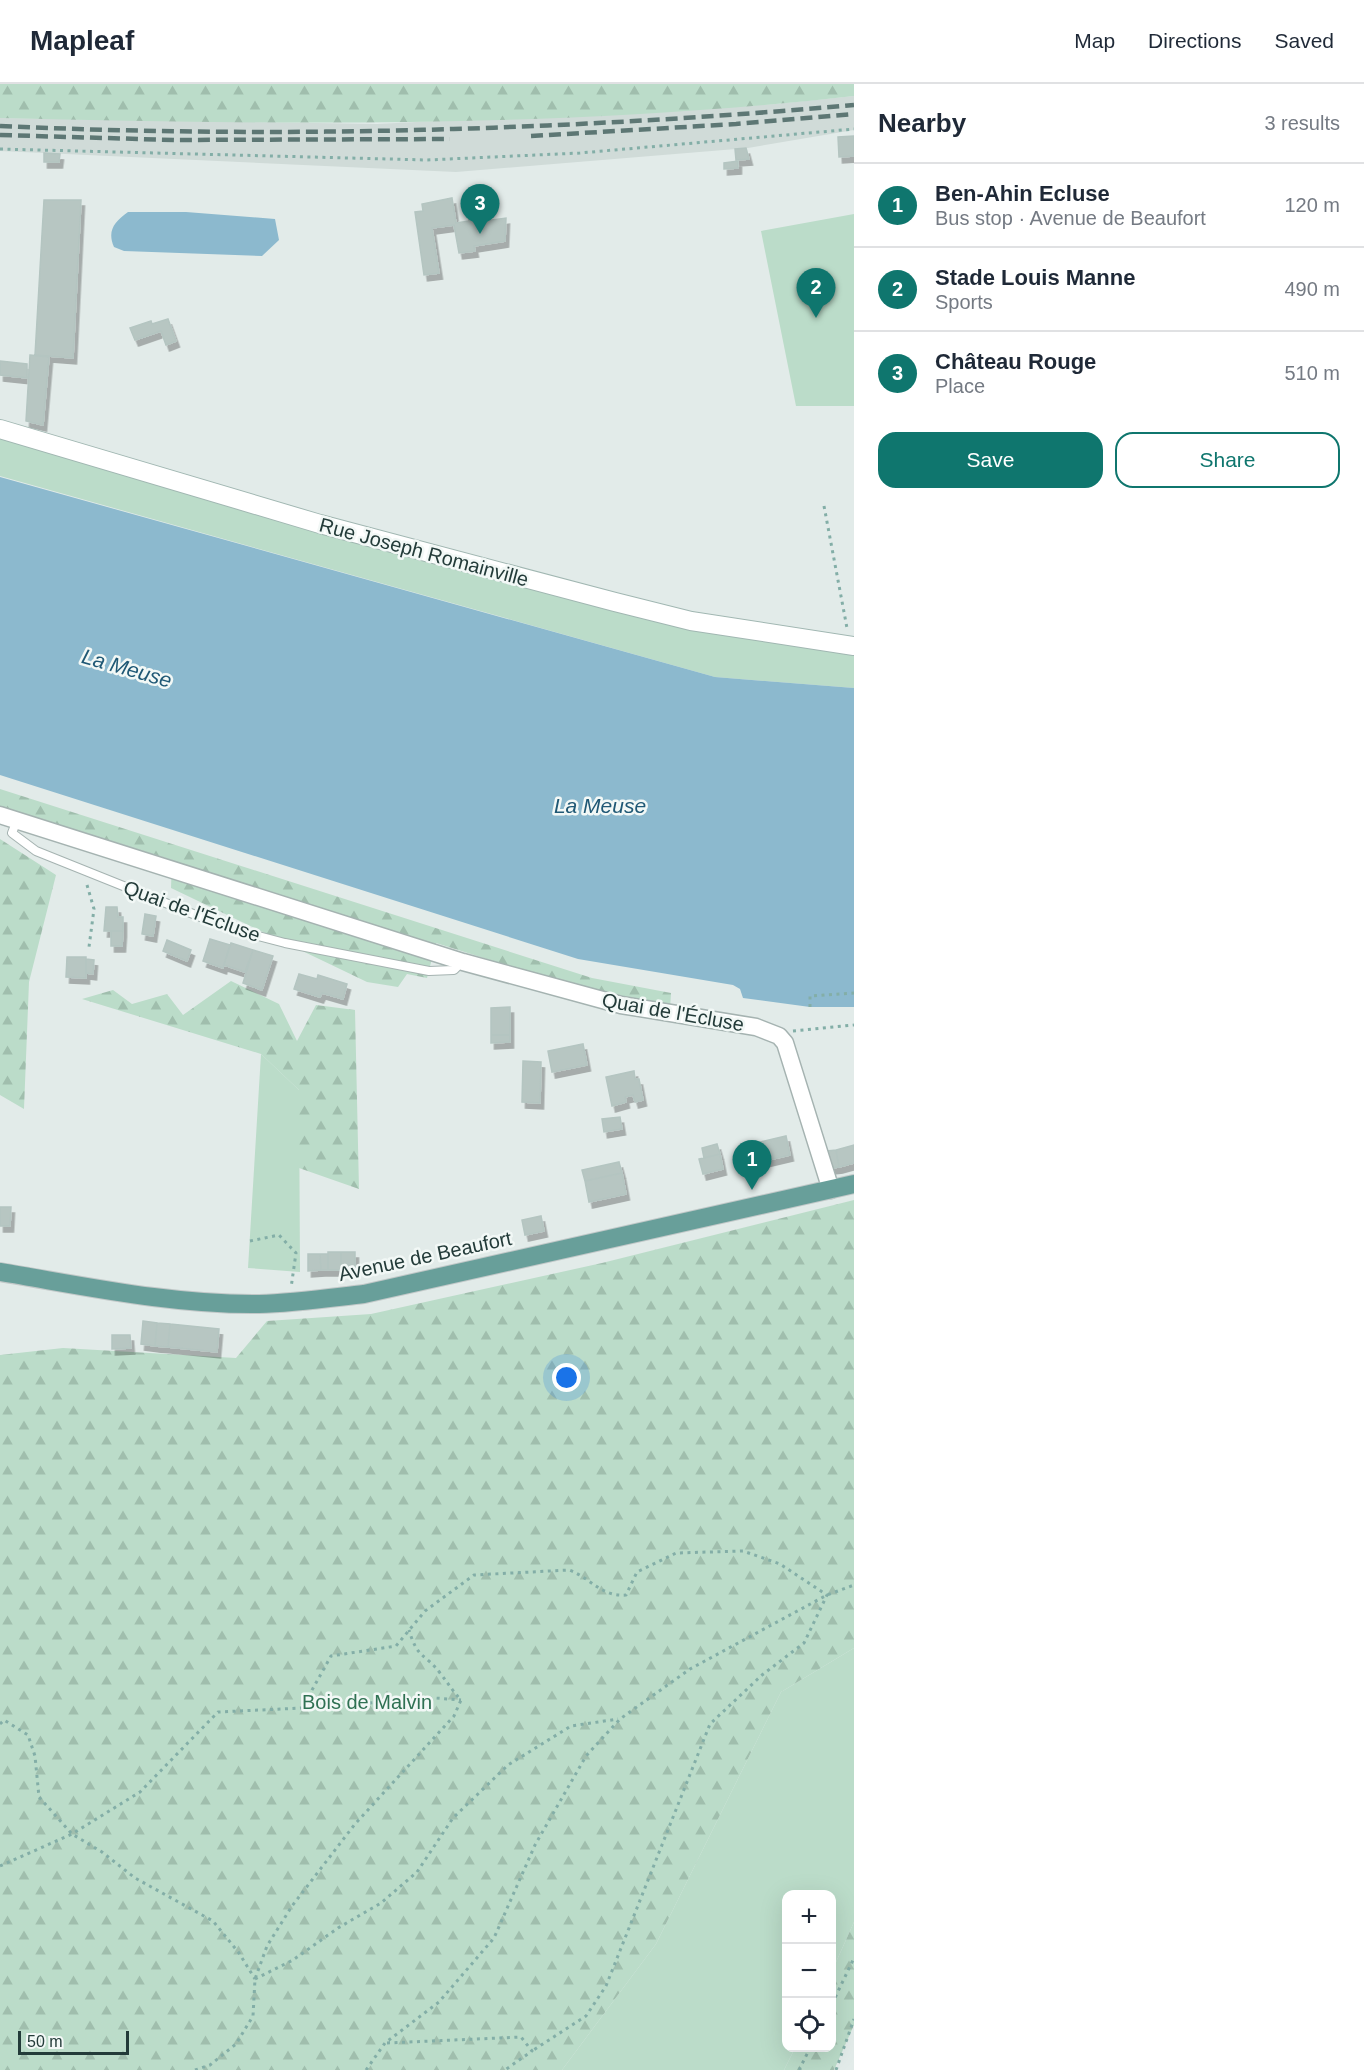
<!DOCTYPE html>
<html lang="en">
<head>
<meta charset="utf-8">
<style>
	body { margin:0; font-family:Helvetica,sans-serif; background:#f2f2f3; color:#1f2937 }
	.controls { position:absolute; right:18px; bottom:18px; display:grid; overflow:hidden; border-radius:12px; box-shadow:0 6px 24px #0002 }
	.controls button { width:54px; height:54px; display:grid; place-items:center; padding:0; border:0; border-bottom:2px solid #e0e1e3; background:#fff; color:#1f2937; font:30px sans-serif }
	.scale { position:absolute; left:18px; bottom:15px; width:111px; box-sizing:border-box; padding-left:6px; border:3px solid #233b39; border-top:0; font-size:16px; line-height:21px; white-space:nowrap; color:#233b39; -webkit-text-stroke:4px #f2f8f6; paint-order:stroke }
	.you { position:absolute; left:567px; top:1294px; width:21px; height:21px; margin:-15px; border:4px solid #fff; border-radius:50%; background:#1a73e8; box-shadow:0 0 0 9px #1a73e833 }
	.badge { display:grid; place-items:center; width:39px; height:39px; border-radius:50%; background:#0f766e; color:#fff; font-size:20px; font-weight:700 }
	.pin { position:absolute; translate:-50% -50px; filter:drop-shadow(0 2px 3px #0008) }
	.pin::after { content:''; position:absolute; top:32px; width:21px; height:18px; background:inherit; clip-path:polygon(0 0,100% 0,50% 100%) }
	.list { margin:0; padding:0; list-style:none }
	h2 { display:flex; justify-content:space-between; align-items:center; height:78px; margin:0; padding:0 24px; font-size:26px }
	h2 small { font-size:20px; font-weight:400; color:#747a83 }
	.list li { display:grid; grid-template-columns:39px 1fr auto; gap:18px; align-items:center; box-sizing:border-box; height:84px; padding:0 24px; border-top:2px solid #e0e1e3 }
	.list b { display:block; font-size:22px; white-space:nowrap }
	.list p { margin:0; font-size:20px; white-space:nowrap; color:#747a83 }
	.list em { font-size:20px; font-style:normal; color:#747a83 }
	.actions { display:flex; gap:12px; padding:18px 24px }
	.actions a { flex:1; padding:14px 0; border:2px solid #0f766e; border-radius:18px; text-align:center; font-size:21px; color:#0f766e }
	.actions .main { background:#0f766e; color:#fff }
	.icon { flex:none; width:33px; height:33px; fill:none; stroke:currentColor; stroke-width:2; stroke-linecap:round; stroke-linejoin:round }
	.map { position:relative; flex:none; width:854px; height:1986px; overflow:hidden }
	header { display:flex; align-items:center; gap:36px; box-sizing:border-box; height:84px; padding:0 30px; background:#fff; border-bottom:2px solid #e0e1e3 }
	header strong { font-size:28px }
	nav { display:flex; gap:33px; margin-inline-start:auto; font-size:21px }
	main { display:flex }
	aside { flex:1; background:#fff }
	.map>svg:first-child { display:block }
	.built { fill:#d0dbd8 }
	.green { fill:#bbdcc9 }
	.forest { fill:url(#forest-firs) }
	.water { fill:#8cb9ce }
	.building { fill:#b7c6c2; stroke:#b4c5c1; stroke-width:1.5; filter:url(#shadow) }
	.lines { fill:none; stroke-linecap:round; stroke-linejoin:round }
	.lane-casing { stroke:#a5b3b1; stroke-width:10 }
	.street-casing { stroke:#a5b3b1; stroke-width:19 }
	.secondary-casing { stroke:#a1b7b2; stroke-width:20 }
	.primary-casing { stroke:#c1c8c8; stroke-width:20 }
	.path { stroke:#83aea7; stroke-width:3; stroke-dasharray:3 4.5; stroke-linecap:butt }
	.lane { stroke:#fff; stroke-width:8 }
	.street { stroke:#fff; stroke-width:16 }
	.secondary { stroke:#fff; stroke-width:18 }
	.primary { stroke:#689f9a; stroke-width:18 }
	.rail { stroke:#5d7774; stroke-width:4.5; stroke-dasharray:12 6; stroke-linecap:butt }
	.labels { text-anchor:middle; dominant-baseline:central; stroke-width:5; stroke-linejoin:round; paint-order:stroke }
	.street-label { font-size:20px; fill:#233b39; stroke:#f2f8f6 }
	.park-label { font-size:20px; fill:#2f7153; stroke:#f2f8f6 }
	.water-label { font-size:21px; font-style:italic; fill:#1f5875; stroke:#f2f8f6 }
</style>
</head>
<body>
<header>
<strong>Mapleaf</strong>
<nav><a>Map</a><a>Directions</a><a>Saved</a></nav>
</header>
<main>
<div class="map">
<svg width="854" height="1986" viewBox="0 0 854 1986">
	<defs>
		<pattern id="forest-firs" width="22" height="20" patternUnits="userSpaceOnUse" patternTransform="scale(1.5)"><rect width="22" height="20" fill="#bbdcc9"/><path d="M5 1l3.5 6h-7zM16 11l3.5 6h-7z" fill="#a0bead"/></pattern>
		<filter id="shadow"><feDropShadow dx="3.5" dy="6" stdDeviation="0" flood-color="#0004"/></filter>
	</defs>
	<rect width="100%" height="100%" fill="#e2ebe9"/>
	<path class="built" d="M854,12V46L748,64L456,88L0,67V34L377,40L776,20Z"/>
	<path class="green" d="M854,130V322H796L761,147Z
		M0,345L615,518L854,562V604L715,593L0,392Z
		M261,970L299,1006L300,1188L248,1184Z
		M854,1564V1838L832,1887V1810H786V1964H795L784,1986H562L656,1860L781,1608Z"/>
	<path class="forest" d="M0,0H854V12C570,44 285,41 0,34Z
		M0,705L592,894L671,909L670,925L586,906L436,859L427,894L407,890L398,903L367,898L171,804L172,776L0,722Z
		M0,755L56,791L29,898L24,1025L0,1011Z
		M231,897L279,920L297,957L316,921L355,926L359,1105L299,1084V1006L261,970L82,915L113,906L132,920L167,910L183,931Z
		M854,1116V1564L781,1608L656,1860L562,1986H0V1271L63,1264L236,1274L267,1237L371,1230L602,1179Z
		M854,1838V1941L834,1986H784L795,1964H832V1887Z"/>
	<path class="water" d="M128,128H186L275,135L279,156L262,172L124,167L114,163C107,147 114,138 128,128Z
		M0,393L715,593L854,604V923H810L743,914L740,905L733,901L578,875L0,691Z"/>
	<path class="building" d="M854,52V72L839,73L838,53Z
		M746,64L749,75L736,76L735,65Z
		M44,69L60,70L59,78H44Z
		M738,77V84L724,85V79Z
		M452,114L456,139L469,137L468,132L476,131L477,138L506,134L505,157L474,162L475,167L459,169L454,141L432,144L439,189L424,191L415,128L423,127L422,120Z
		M44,116H81L73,274L35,271Z
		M168,235L176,257L166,261L161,247L135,256L130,244L151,237L152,240Z
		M30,271L49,273L43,341L26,337Z
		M0,277L27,280V294L0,291Z
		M106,823H117L118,833H123V847H104Z
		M145,830L156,832L153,852L142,850Z
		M111,847H123L122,862H111Z
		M210,855L230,861L223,884L203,877Z
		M167,856L191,866L187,877L163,867Z
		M231,859L253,866L245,888L224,881Z
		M253,866L273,872L262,906L243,899Z
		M67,873H86V894L66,893Z
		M86,875L94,876L93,890L86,889Z
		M299,890L317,895L318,891L347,900L343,915L322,909L320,913L294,905Z
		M510,923V951H491V924Z
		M491,951H510V958L491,959Z
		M583,960L587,981L552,988L548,967Z
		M523,977L541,978L540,1019L522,1018Z
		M634,987L635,995H639L643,1016L635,1018L633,1011L625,1013L626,1018L612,1022L606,993Z
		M620,1033L622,1045L604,1048L602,1035Z
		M786,1052L790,1071L764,1077L760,1058Z
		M717,1060L720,1070L704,1074L702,1064Z
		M854,1061V1079L839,1083L836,1066Z
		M836,1066L839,1083L831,1084L827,1067Z
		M720,1070L723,1085L703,1090L699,1075Z
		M619,1078L622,1089L585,1097L582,1086Z
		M622,1089L626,1110L589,1118L585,1097Z
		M0,1123H11L10,1142H0Z
		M541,1132L544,1147L525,1151L522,1136Z
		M328,1168H341V1186H328Z
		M341,1168H355V1186H341Z
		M308,1170H320L321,1186L308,1187Z
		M320,1170H328V1186H321Z
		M143,1237L157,1239L155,1262L141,1260Z
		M157,1239L170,1240L168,1263L155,1262Z
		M170,1240L219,1245L217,1268L168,1263Z
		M112,1251H130L131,1264L112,1265Z"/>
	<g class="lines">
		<g class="lane-casing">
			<path id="lane" d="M17,736L12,749L36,767L228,844L285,859L429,887L454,886L462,878"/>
		</g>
		<g class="street-casing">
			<path id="street" d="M0,731L463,878L621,921L756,943L779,952L785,959L831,1106"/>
		</g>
		<g class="secondary-casing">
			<path id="secondary" d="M0,345L320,440L615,518L691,537L854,562"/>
		</g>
		<g class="primary-casing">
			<path id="primary" d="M0,1188C85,1202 172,1221 259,1220C294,1219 329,1214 364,1210L854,1100"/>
		</g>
		<path class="path" d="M0,65L427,76L580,69L854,45
			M824,422L847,544
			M87,801L94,825L89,863
			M810,923V912L854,909
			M793,947L854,941
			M250,1157L279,1151L296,1169L291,1204
			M302,1624L435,1614L461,1616
			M0,1640L4,1636L28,1651L35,1672L39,1713L72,1750L102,1768L135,1794L213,1837L239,1869L255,1895
			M0,1782L72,1750L140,1708L218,1628L302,1624L331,1572L396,1562L425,1527L474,1491L569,1486C591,1494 601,1513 626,1511L637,1488L676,1469L743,1467L780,1480L827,1511L804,1559L762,1591L710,1640L606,1902L586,1932L532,1967
			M255,1895L293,1876L338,1844L381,1819L417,1788L453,1734L508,1681L571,1642L618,1635
			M832,1920L854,1874
			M387,1959L521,1953L532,1967L505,1986
			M195,1986L210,1981L236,1960L253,1932L255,1895L267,1862L292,1822L355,1740L454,1632L461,1616C451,1605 448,1599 440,1589C424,1568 418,1576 409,1546
			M366,1986L385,1959L439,1918L494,1854L535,1761L586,1672L620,1635L690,1585L827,1511L854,1501
			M799,1986L810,1964
			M836,1986L854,1935"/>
		<use href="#lane" class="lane"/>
		<use href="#street" class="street"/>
		<use href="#secondary" class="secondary"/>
		<use href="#primary" class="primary"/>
		<path class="rail" d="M0,42C285,55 570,46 854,21
			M0,51L174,56L450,55
			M531,52L736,40L854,30"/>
	</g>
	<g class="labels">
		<g class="street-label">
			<text transform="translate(424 468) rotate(15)">Rue Joseph Romainville</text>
			<text transform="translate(192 827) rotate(20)">Quai de l'Écluse</text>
			<text transform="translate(673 928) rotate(10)">Quai de l'Écluse</text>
			<text transform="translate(425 1172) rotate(-12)">Avenue de Beaufort</text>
		</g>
		<g class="park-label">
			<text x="367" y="1618">Bois de Malvin</text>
		</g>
		<g class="water-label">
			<text transform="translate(127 584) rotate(16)">La Meuse</text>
			<text x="600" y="721">La Meuse</text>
		</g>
	</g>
</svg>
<div class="controls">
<button>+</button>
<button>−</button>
<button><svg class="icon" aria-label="locate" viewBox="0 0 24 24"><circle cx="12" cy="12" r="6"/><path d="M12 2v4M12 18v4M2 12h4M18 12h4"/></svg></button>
</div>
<div class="scale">50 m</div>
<div class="you"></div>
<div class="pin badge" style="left:752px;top:1106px">1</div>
<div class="pin badge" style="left:816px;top:234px">2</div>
<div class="pin badge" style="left:480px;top:150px">3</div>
</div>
<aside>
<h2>Nearby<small>3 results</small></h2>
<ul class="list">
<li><span class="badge">1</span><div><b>Ben-Ahin Ecluse</b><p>Bus stop · Avenue de Beaufort</p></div><em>120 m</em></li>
<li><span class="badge">2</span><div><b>Stade Louis Manne</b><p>Sports</p></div><em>490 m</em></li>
<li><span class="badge">3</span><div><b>Château Rouge</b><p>Place</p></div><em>510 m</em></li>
</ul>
<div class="actions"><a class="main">Save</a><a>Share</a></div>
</aside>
</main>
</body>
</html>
